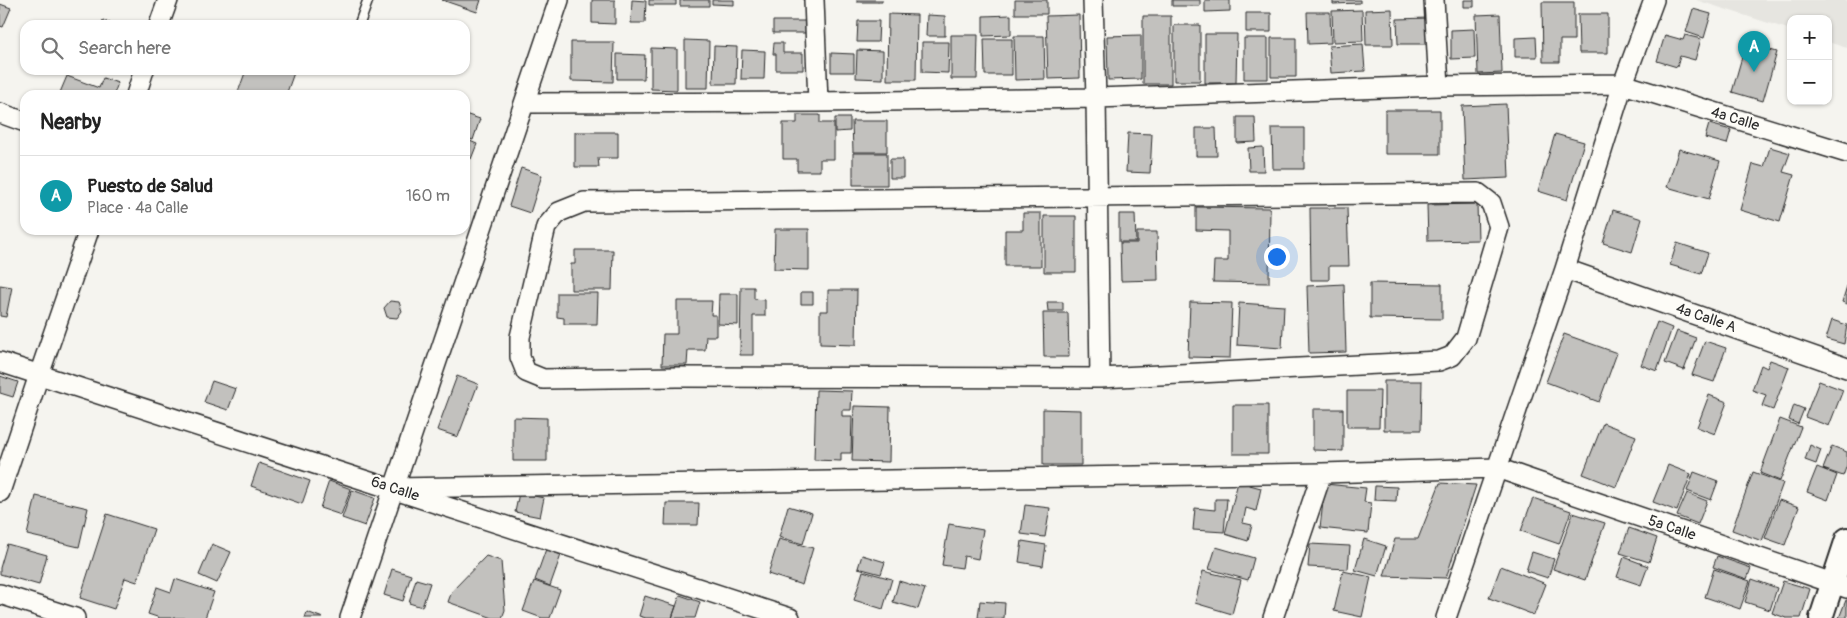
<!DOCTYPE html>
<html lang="en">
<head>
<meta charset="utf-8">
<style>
	body { margin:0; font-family:Pangolin,sans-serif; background:#f6f6f6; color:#222 }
	.controls { position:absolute; right:15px; top:15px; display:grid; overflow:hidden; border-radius:10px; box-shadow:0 1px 4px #0004 }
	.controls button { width:45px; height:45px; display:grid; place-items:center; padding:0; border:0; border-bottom:1px solid #e0e0e0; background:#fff; color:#222; font:25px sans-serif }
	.you { position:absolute; left:1276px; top:256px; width:18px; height:18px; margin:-12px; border:4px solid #fff; border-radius:50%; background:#1a73e8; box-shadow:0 0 0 8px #1a73e833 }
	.badge { display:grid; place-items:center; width:32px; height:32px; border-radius:50%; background:#1f6fb2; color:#fff; font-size:16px; font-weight:700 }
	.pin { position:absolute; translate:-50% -41px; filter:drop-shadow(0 1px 2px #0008) }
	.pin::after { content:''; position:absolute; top:26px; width:18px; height:15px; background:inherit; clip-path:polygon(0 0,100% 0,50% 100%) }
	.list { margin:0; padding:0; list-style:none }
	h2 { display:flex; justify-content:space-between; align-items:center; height:65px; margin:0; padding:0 20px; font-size:21px }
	h2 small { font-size:16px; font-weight:400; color:#767676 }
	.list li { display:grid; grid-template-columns:32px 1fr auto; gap:15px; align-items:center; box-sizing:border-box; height:80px; padding:0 20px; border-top:1px solid #e0e0e0 }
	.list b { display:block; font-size:19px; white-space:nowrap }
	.list p { margin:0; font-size:16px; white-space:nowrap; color:#767676 }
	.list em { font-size:16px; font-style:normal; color:#767676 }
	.icon { flex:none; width:28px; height:28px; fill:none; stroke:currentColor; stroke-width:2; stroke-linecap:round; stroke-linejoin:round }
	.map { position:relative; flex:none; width:1847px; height:618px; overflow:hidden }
	.search { position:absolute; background:#fff; box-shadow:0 1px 4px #0004; left:20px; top:20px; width:450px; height:55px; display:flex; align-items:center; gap:12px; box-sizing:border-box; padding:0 18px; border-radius:15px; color:#767676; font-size:19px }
	.panel { position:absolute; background:#fff; box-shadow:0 1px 4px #0004; left:20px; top:90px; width:450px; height:145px; border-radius:15px }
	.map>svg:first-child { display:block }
	.built { fill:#e6e5e0 }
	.building { fill:#c2c1be; stroke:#2b2b2b }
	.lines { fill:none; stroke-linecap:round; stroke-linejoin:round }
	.service-casing { stroke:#2b2b2b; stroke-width:12 }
	.minor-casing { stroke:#2b2b2b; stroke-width:22 }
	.tertiary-casing { stroke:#2b2b2b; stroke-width:26 }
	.service { stroke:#fdfcf7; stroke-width:9 }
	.minor { stroke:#fdfcf7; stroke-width:19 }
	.tertiary { stroke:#fdfcf7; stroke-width:22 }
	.labels { text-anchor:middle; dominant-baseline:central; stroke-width:4.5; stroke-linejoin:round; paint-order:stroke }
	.street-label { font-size:15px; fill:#2b2b2b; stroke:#fdfcf7 }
</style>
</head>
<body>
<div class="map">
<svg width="1847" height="618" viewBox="0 0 1847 618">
	<rect width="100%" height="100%" fill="#f5f4ef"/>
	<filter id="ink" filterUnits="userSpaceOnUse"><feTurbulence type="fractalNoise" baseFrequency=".02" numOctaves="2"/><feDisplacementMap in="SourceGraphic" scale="10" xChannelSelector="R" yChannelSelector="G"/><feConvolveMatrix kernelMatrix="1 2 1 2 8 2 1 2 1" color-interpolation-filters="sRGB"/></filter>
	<g filter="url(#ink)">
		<path class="built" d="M1696,0H1847V48L1828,42V19H1791V30Z"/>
		<path class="building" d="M442,0H481L477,12Z
			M592,0H615V24L592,23Z
			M632,0L646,1L645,23H631Z
			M649,0H676V5H649Z
			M680,0H709V6H680Z
			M712,0H734V5L712,4Z
			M857,0H882V2H857Z
			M1015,0H1047V14H1015Z
			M1172,0H1200V6H1172Z
			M1205,0H1230V11L1205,12Z
			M1333,0H1360V3L1333,4Z
			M1464,0H1474V7H1464Z
			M1542,2H1574V40H1560V62H1543Z
			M0,4L11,8L3,27L0,26Z
			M1392,9L1393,45H1366L1365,10Z
			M1693,9L1711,14L1704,38L1686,32Z
			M1362,10L1363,41L1333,42L1332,11Z
			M1307,12H1330L1331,43L1308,44Z
			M1246,13H1271V32H1246Z
			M888,14L917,15L916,80H887Z
			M1500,14L1502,73L1478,74L1476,15Z
			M1578,14H1608V53H1579Z
			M927,15L945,16V36H926Z
			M1011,15V35L983,36V16Z
			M1079,15L1080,78L1048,79L1046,16Z
			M1143,16H1171V84H1143Z
			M1427,18V44H1398L1397,19Z
			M103,20L118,25H101Z
			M773,21H806V33H773Z
			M858,21H879L878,42H857Z
			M1174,25H1200V81H1174Z
			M1474,29L1475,58L1451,59V30Z
			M1205,34H1237L1236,83H1205Z
			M951,35H978L977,79H951Z
			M1141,35V79L1108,80L1107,36Z
			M1665,35L1683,40L1685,35L1701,39L1695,60L1680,56L1677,67L1657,61Z
			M1014,36H1044L1045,79L1015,80Z
			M1536,37L1537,57H1515V38Z
			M1244,38H1268V79H1244Z
			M1271,38H1296V77H1271Z
			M984,39H1012V75H985Z
			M685,40L709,41L708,88H685Z
			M571,42H614L613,82L571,81Z
			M922,42H949L948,73L922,72Z
			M774,43H783V53H803V70H776V54H773Z
			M1746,43L1777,52L1763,101L1732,92Z
			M1363,44L1365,71L1331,73L1329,46Z
			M714,46L737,47L736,84H713Z
			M651,48L677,49V90L651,89Z
			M742,50L765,51L764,79H741Z
			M857,50L883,51V79L856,78Z
			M831,53L854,54V72H831Z
			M617,54L645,55L644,79H617Z
			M246,70H295L286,95H237Z
			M67,76L99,88L103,78L118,83L114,94L117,95H59Z
			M1506,104L1509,178L1465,180L1462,106Z
			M1385,110H1440V154H1385Z
			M465,114L480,119L473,140L465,137Z
			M797,115H820V123H834V159H820V171H797V159H783V123H797Z
			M1237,117H1255L1256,142L1237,143Z
			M835,118H850V131L835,132Z
			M852,121H887V152H853Z
			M1709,124L1731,130L1727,144L1705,138Z
			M1196,128H1216L1217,156H1196Z
			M1272,128H1304V169H1273Z
			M575,132H618V158H598L599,167H575Z
			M1128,133L1152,134L1150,173L1126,172Z
			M1555,134L1584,142L1567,200L1538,191Z
			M465,139L477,144L471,159L465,156Z
			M1263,147L1264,171H1249L1248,148Z
			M1770,147L1790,153L1783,172L1794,175L1780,222L1740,210L1753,164L1764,167Z
			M1679,149L1720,161L1709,199L1667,187Z
			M853,153H887V185H853Z
			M890,159H903V178H890Z
			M521,168L542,175L530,213L509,206Z
			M1477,204L1478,240L1428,241L1427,205Z
			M1196,207L1270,208L1269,283L1213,282L1214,261H1228V231L1196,230Z
			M1310,208H1347L1349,266H1329V280H1311Z
			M1613,210L1642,219L1632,252L1603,243Z
			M1023,213H1041V266H1005V230H1023Z
			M1119,214H1135L1136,242H1119Z
			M1044,216H1076V272H1044Z
			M775,229H809V270L774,269Z
			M1137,232H1157L1158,280L1121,281L1120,243H1137Z
			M1677,243L1708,253L1701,274L1670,265Z
			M575,250H613L612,290H571V264H575Z
			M1370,283L1442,284V319L1370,318Z
			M1344,284L1346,352L1309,353L1307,286Z
			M0,285L12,287L6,317L0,316Z
			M1847,286V304L1842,302Z
			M741,287H754V299L765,300V316H753V355H740Z
			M828,290H857L856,345L820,344V311H828Z
			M801,292H813V304H801Z
			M557,293H598L597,324H564V318L557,317Z
			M719,294H738V325L718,324Z
			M390,301L399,302L402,311L397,318L387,317L384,308Z
			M677,301H712L711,315H716V336H706L705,350H688L687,365H662L663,334H677Z
			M1047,302H1063V311H1048Z
			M1190,302L1232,303L1230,358L1188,357Z
			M1239,303L1284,306L1282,348L1237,345Z
			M1043,313H1068L1069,357H1044Z
			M1832,320L1847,325L1844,344L1826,339Z
			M1657,322L1672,328L1657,371L1641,365Z
			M1677,331L1696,338L1684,370L1665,363Z
			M1564,334L1617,353L1599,402L1546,382Z
			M1705,341L1726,348L1714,382L1692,375Z
			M1770,360L1789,367L1773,410L1762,406L1766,395L1752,390L1761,365L1767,368Z
			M0,376L18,382L13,397L0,393Z
			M457,376L478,384L458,437L437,430Z
			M212,381L236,389L228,410L204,402Z
			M1384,381H1422L1421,430H1384Z
			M1819,381L1843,390L1829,426L1805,417Z
			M816,390L852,391L851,410H842V416H852L851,453H841V461L814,460Z
			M1347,391H1380L1379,427H1347Z
			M1709,395L1727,402L1715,434L1697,427Z
			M1233,405H1268V454H1233Z
			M1794,405L1804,409L1798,424L1789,420Z
			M854,406L890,407L889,462L852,461Z
			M1043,409L1081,410V465H1043Z
			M1313,409H1343V451L1313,450Z
			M513,417L547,418V461H513Z
			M1780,419L1801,427L1780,481L1760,473Z
			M1603,423L1636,436L1616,487L1583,474Z
			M1810,445L1821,450L1816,464L1805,460Z
			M1832,446L1847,452V465L1843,476L1823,469Z
			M259,463L310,481L302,504L251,486Z
			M1668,465L1691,474L1677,511L1653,502Z
			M1817,467L1837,475L1828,500L1807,492Z
			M1694,472L1718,481L1711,500L1687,491Z
			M1753,472L1783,483L1762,541L1732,530Z
			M329,481L351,489L341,515L320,508Z
			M1238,482L1261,488L1256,511L1246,508L1243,523L1252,525L1248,541L1225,534Z
			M1440,483L1476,485L1446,578L1384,576L1395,539H1418Z
			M1325,484L1366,488L1364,502L1371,503L1368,533L1320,528Z
			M1375,486L1397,487L1396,501L1374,500Z
			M352,490L375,498L365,526L342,518Z
			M519,493L544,498L540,517L515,512Z
			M1687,493L1707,501L1698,524L1677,516Z
			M36,496L88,508L79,547L27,535Z
			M1533,498L1571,511L1559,544L1521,531Z
			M1215,499H1227L1224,532L1193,530L1195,508L1215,510Z
			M1779,500L1799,507L1785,545L1765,538Z
			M666,503H699L698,525H665Z
			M1025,505L1050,508L1045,537L1021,534Z
			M788,506L812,513L803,544L779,537Z
			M1573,513L1605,523L1585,580L1553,569Z
			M107,514L154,529L137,582L125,578L114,609L80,598Z
			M949,524L983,530L978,559L964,556L962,568L942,565Z
			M1629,528L1657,538L1649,562L1620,553Z
			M779,539L813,548L802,585L768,574Z
			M1364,539L1386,546L1377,576L1355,570Z
			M1022,541L1046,545L1043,566L1019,562Z
			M7,544L47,555L39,585L0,574V568Z
			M212,544L231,552L217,583L199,575Z
			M1310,544L1350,546L1348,569L1308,567Z
			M1216,547L1254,558L1248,580L1209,569Z
			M546,549L561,555L550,586L535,580Z
			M1532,552L1554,559L1548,578L1526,571Z
			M862,555L885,562L881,574L858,568Z
			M486,556L501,561L505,610L502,618H493L448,602L452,591Z
			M1717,556L1751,568L1747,579L1713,567Z
			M1624,557L1648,566L1641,585L1617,577Z
			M1501,566L1546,584L1534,615L1489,598Z
			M392,569L411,575L403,601L384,595Z
			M1714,569L1750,581L1740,609L1705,597Z
			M863,571L892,579L883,609L854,600Z
			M1203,571L1241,580L1232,614L1195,603Z
			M1343,571L1371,577L1362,617L1334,611Z
			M175,579L214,592L205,618H160L148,614L157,587L171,592Z
			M416,579L430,583L422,607L409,603Z
			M1752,579L1777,588L1770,610L1745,602Z
			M534,581L560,590L550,618H542L523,611Z
			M899,581L925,589L918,609L893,602Z
			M1783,581L1810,589L1801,618H1786L1772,613Z
			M680,595L700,602L695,618H672Z
			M645,596L676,606L672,618H646L639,616Z
			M1846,600H1847V618H1839Z
			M980,601L1005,603L1004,618H978Z
			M307,612L323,618H305Z"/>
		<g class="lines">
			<g class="service-casing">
				<path id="service" d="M359,25L368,0"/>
			</g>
			<g class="minor-casing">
				<path id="minor" d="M814,0L818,102
					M1093,0L1096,98L1100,378
					M1434,0L1439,86
					M159,25L168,0
					M136,95L144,70
					M526,103L818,102L1096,98L1439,86L1623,84L1847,153
					M0,113L25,122
					M1478,193L1491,203L1499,227L1466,338L1452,356L1439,361L1100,378L677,377L543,379L526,372L520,357V337L546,227L559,212L584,202Z
					M1565,269L1847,368
					M0,362L790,618
					M394,488L1322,473L1497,468L1847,588
					M0,492L39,375L89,230
					M0,594L75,618
					M350,618L559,0
					M1273,618L1322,473
					M1446,618L1565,269L1623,84L1654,0"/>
			</g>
			<g class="tertiary-casing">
				<path id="tertiary" d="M1821,618L1847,539"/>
			</g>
			<use href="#service" class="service"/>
			<use href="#minor" class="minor"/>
			<use href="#tertiary" class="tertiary"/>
		</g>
	</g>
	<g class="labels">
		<g class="street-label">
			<text transform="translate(1735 119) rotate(17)">4a Calle</text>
			<text transform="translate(1706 318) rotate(19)">4a Calle A</text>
			<text transform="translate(395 489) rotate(18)">6a Calle</text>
			<text transform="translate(1672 528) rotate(19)">5a Calle</text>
		</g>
	</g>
</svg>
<div class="controls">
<button>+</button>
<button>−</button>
</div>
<div class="you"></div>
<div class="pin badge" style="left:1754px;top:72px;background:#0f9aa8">A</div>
<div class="search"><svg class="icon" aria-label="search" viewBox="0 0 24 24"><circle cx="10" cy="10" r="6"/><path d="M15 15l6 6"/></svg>Search here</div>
<section class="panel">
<h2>Nearby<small></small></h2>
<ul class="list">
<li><span class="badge" style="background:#0f9aa8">A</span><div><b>Puesto de Salud</b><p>Place · 4a Calle</p></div><em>160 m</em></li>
</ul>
</section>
</div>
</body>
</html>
